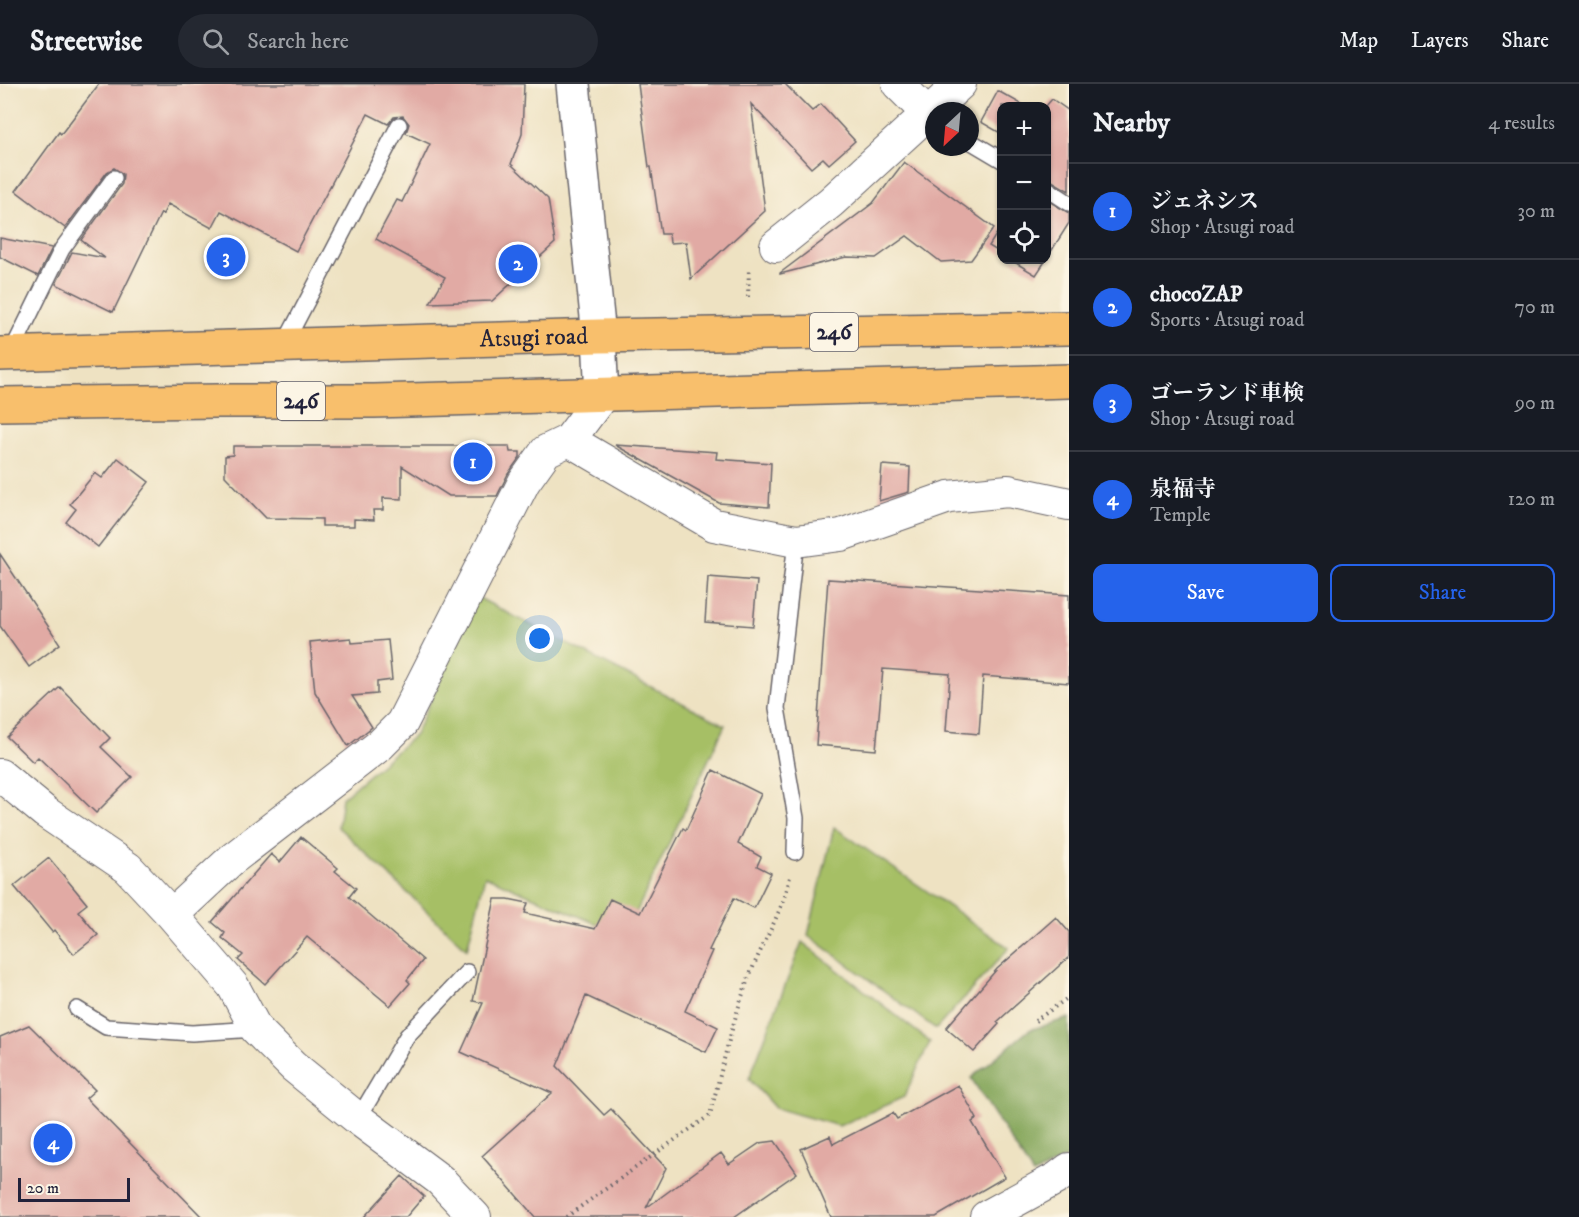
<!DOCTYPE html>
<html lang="en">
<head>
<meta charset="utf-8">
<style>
	body { margin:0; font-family:"IM FELL DW Pica","Noto Serif JP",serif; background:#242831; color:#f1f3f6 }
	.controls { position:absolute; right:18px; top:18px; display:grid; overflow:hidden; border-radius:12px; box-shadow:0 2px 4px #0004 }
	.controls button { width:54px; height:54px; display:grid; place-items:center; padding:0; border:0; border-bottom:2px solid #363941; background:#171b24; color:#f1f3f6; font:30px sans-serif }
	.compass { position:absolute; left:925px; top:18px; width:54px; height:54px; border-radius:50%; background:#171b24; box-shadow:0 2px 4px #0004; rotate:206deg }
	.scale { position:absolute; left:18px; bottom:15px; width:112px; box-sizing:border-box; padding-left:6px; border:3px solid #22223b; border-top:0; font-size:16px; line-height:21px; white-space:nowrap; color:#22223b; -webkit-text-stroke:4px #fcf5e5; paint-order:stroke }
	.you { position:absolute; left:540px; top:555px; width:21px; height:21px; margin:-15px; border:4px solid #fff; border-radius:50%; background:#1a73e8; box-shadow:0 0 0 9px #1a73e833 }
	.badge { display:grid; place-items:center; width:39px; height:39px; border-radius:50%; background:#2563eb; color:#fff; font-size:20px; font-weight:700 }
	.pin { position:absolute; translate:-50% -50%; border:3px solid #fff; box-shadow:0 2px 6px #0006 }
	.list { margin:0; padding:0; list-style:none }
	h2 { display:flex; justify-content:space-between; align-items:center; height:78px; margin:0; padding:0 24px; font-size:26px }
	h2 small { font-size:20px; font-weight:400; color:#9ea1a6 }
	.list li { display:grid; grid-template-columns:39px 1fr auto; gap:18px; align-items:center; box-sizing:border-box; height:96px; padding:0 24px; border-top:2px solid #363941 }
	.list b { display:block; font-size:22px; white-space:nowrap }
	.list p { margin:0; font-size:20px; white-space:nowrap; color:#9ea1a6 }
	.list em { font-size:20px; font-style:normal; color:#9ea1a6 }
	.actions { display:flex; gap:12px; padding:18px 24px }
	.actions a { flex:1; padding:14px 0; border:2px solid #2563eb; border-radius:12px; text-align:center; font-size:21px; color:#2563eb }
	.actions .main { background:#2563eb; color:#fff }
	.icon { flex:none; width:33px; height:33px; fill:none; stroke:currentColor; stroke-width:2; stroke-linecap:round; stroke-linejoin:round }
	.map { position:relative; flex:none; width:1069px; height:1133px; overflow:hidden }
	header { display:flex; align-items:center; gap:36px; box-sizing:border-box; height:84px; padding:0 30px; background:#171b24; border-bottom:2px solid #363941 }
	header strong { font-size:28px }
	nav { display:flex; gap:33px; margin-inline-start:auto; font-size:21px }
	.search { width:420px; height:54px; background:#242831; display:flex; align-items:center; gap:15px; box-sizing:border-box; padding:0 21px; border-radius:33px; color:#9ea1a6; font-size:22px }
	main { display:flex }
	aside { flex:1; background:#171b24 }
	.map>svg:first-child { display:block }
	.green { fill:#a6bf65; stroke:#647050; stroke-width:1.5 }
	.forest { fill:#84a65a; stroke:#53644a; stroke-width:1.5 }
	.building { fill:#e1aaa4 }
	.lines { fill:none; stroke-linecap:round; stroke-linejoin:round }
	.service-casing { stroke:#69656a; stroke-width:18 }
	.minor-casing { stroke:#69656a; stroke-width:34 }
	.tertiary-casing { stroke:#69656a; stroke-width:36 }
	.trunk-casing { stroke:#69656a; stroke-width:36 }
	.path { stroke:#69656a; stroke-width:4; stroke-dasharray:1.5 4.5; stroke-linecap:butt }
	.service { stroke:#fff; stroke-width:15 }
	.minor { stroke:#fff; stroke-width:32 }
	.tertiary { stroke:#fff; stroke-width:33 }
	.trunk { stroke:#f8bf6c; stroke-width:33 }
	.labels { text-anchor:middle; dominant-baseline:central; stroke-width:4.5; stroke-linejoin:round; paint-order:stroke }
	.shield { fill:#fcf5e5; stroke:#63616e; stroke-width:1.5 }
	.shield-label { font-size:22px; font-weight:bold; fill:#22223b }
	.street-label { font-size:24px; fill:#22223b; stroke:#fcf5e5 }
</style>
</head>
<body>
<header>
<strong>Streetwise</strong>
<div class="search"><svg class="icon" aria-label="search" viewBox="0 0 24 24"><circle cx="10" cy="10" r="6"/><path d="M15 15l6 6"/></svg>Search here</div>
<nav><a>Map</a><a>Layers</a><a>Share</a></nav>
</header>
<main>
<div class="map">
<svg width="1069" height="1133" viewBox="0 0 1069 1133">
	<rect width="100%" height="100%" fill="#fcf5e5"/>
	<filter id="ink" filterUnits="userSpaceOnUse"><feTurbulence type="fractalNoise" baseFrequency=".0167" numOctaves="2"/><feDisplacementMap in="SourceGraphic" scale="12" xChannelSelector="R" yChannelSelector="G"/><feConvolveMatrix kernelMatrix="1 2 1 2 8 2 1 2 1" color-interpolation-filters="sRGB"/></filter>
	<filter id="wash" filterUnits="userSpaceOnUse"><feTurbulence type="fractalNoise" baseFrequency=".008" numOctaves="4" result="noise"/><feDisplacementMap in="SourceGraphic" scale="24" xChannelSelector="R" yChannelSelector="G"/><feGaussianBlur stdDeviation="1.35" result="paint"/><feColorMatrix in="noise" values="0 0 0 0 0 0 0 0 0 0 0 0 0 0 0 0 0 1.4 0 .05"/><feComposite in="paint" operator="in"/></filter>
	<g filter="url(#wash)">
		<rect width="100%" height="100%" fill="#eee2c2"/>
		<path class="green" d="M477,513L725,641L625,852L485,792L467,865L338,743L342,714L415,651Z
			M834,743L1009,864L936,945L808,851Z
			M802,858L930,958L904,1013L839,1042L775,1024L749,995Z"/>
		<path class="forest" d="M1069,934V1072L1033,1091L971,994L1029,946Z"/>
		<g id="blocks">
			<path class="building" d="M99,0H524L522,50L511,80L548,115L555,159L492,217L430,219L445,193L376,155L397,116L402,118L430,60L406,49L409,40L403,32L394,33L388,40L368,30L296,167L221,127L212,144L168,120L163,130L161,129L113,228L56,200L72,168L105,174L81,156L122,100L123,90L114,84L107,88L65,144L16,107L59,48L61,50Z
				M638,0H785L812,27L821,20L855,57L829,80L823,74L811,84L751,20L765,127L691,195L686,158L670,159L669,150H661L651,83H649Z
				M998,7L1025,22H1002V50L981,38Z
				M1052,15L1069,27V107L1047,94L1046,22Z
				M904,78L994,144L971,176L941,178L907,152L876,174L846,173L780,190V189L873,119Z
				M1047,116L1069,129V139L1047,174Z
				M1002,141V170L989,162Z
				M0,154L52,164L38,192L0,173Z
				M1011,176H1046L1036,191Z
				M615,361L717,368L716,375L771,379L769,423L719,419Z
				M233,362H509L510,368H520V373L508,390L497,412H449L402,382V415L383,414V426H373L374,436L354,435V442H322V435L266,434L225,392V372L233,371Z
				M118,374L149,398L98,463L66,438L76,425L70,420L95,389L102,394Z
				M882,381L910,383L909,408L879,417Z
				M0,470L60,560L29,583L0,542Z
				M708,493L757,497L753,542L705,538Z
				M828,495L1069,511V599L983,592L979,650L946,647L950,590L883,585L876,666L816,661Z
				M351,554L352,559L388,556L392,596L377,598V610L352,612L372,643L348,662L315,608L310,558Z
				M60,603L110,654L101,663L132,693L96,729L38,673L33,678L7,653Z
				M713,686L761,710L738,760L761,773L757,782L771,789L754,824L734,814L709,866L712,867L685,927L718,943L706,968L586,912L557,982L604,1031L611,1025L666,1084L646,1124L721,1069L729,1080L760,1059L775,1057L797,1089L734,1133H535L482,1072L552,1009L461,968L483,919L473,917L495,815H508L528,819L525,829L595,845L610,815L640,829L683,744L686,746Z
				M301,753L338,784L335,787L356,804L349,813L423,876L407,896L410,899L390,922L307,853L265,900L238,876L243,871L222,854L225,849L212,838L271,770L280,778Z
				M49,774L87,820L78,827L98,851L74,870L54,846L52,848L14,802Z
				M1056,833L1069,848V873L997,938L999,940L974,968L946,944L997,885Z
				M29,941L95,1006L86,1014L202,1133H0V953Z
				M958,1001L977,1035L972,1038L1005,1093L936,1133H831L801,1065L830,1052L833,1060L893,1029L897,1035Z
				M402,1092L424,1112L406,1133H364Z"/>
		</g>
	</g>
	<g filter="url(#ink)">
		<use href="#blocks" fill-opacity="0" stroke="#69656a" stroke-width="1.5"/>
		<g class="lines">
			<g class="service-casing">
				<path id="service" d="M970,57L1002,76
					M1046,104L1069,119
					M284,261L399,41
					M11,269L62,165L114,94
					M795,768L796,734L777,624L796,457
					M77,925L106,943L192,949L256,945
					M358,1035L407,952L467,888"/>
			</g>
			<g class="minor-casing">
				<path id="minor" d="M898,0L928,30
					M776,162L831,118L960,0
					M569,356L714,441L796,457L841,451L949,413L1008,407L1069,420
					M0,691L45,728L128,784L172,831L233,902L256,945L293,982L358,1035L440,1096L475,1133
					M172,831L231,776L380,661L402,639L524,398L546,367L569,356L602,312
					M986,1133L1057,1094L1069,1085"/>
			</g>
			<g class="tertiary-casing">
				<path id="tertiary" d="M573,0L599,252L602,312"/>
			</g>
			<g class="trunk-casing">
				<g id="trunk">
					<path id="s1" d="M0,270L599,252L1069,244"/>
					<path d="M0,320L217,317H374L1069,297"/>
				</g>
			</g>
			<path class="path" d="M748,213L749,185
				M1035,937L1069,913
				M566,1133L710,1031C721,988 731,943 746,901C759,864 782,831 790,793"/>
			<use href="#service" class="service"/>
			<use href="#minor" class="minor"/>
			<use href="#tertiary" class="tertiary"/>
			<use href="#trunk" class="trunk"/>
		</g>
	</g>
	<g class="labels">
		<g class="shield">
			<rect x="810" y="229" width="48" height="38" rx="4.5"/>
			<rect x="277" y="298" width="48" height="38" rx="4.5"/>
		</g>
		<g class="shield-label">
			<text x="834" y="248">246</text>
			<text x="301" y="317">246</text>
		</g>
		<g class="street-label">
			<text stroke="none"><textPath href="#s1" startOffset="534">Atsugi road</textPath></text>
		</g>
	</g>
</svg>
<div class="controls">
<button>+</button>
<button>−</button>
<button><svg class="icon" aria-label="locate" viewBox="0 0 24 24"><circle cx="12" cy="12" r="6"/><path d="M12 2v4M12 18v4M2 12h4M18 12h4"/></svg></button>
</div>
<svg class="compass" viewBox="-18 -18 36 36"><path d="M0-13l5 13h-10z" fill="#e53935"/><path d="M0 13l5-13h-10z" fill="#9ea1a6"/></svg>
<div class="scale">20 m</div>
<div class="you"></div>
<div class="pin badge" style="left:473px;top:378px">1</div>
<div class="pin badge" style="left:518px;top:180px">2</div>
<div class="pin badge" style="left:226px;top:173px">3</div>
<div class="pin badge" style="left:53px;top:1059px">4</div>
</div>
<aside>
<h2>Nearby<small>4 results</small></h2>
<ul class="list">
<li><span class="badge">1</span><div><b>ジェネシス</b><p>Shop · Atsugi road</p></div><em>30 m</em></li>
<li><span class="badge">2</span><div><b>chocoZAP</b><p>Sports · Atsugi road</p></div><em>70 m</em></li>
<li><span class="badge">3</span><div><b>ゴーランド車検</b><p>Shop · Atsugi road</p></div><em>90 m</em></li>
<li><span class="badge">4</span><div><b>泉福寺</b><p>Temple</p></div><em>120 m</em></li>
</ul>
<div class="actions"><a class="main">Save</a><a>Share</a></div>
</aside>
</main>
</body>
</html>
